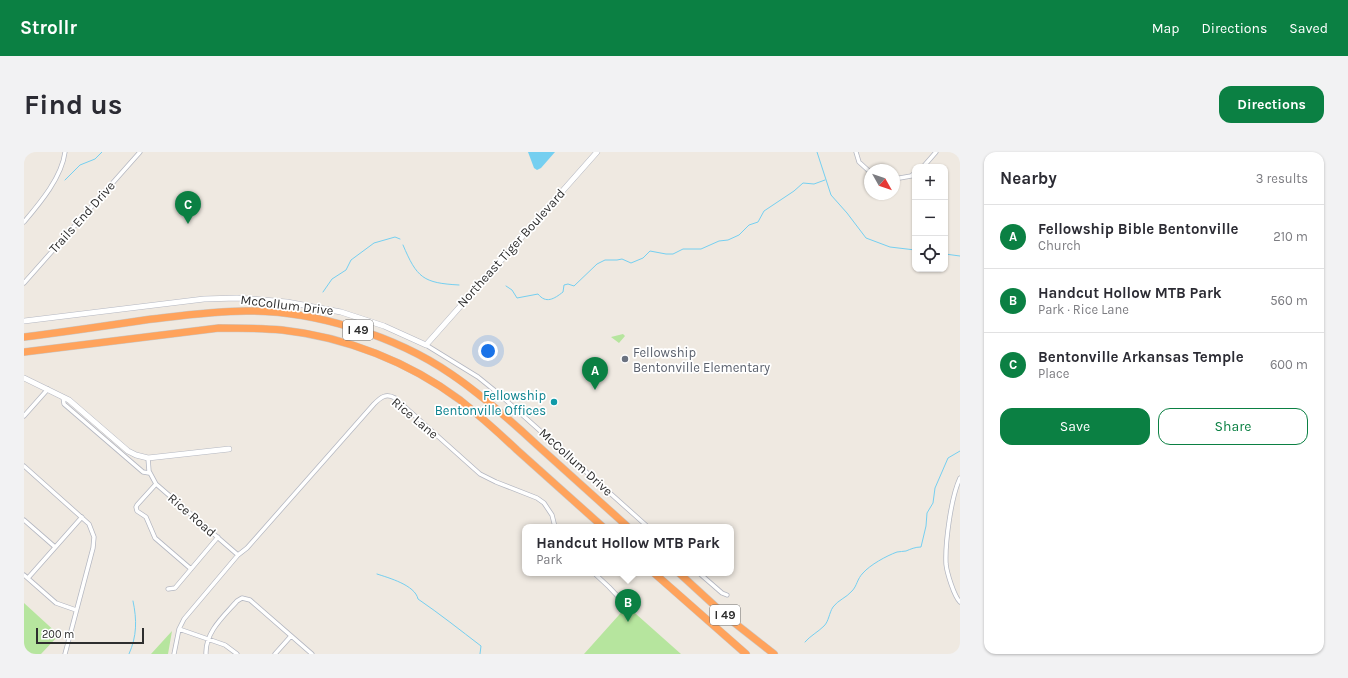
<!DOCTYPE html>
<html lang="en">
<head>
<meta charset="utf-8">
<style>
	body { margin:0; font-family:Karla,sans-serif; background:#f2f2f3; color:#2b2b33 }
	.controls { position:absolute; right:12px; top:12px; display:grid; overflow:hidden; border-radius:8px; box-shadow:0 1px 3px #0004 }
	.controls button { width:36px; height:36px; display:grid; place-items:center; padding:0; border:0; border-bottom:1px solid #e1e1e2; background:#fff; color:#2b2b33; font:20px sans-serif }
	.compass { position:absolute; left:840px; top:12px; width:36px; height:36px; border-radius:50%; background:#fff; box-shadow:0 1px 3px #0004; rotate:130deg }
	.scale { position:absolute; left:12px; bottom:10px; width:108px; box-sizing:border-box; padding-left:4px; border:2px solid #2e2e2e; border-top:0; font-size:11px; line-height:14px; white-space:nowrap; color:#2e2e2e; -webkit-text-stroke:3px #fff; paint-order:stroke }
	.you { position:absolute; left:464px; top:199px; width:14px; height:14px; margin:-10px; border:3px solid #fff; border-radius:50%; background:#1a73e8; box-shadow:0 0 0 6px #1a73e833 }
	.badge { display:grid; place-items:center; width:26px; height:26px; border-radius:50%; background:#0b8043; color:#fff; font-size:13px; font-weight:700 }
	.pin { position:absolute; translate:-50% -33px; filter:drop-shadow(0 1px 2px #0008) }
	.pin::after { content:''; position:absolute; top:21px; width:14px; height:12px; background:inherit; clip-path:polygon(0 0,100% 0,50% 100%) }
	.popup { position:absolute; left:498px; top:372px; width:212px; height:52px; box-sizing:border-box; display:grid; place-content:center; border-radius:8px; background:#fff; filter:drop-shadow(0 1px 3px #0005); font-size:13px; white-space:nowrap; color:#7c7c81 }
	.popup b { font-size:15px; color:#2b2b33 }
	.popup::after { content:''; position:absolute; left:50%; top:100%; margin-left:-8px; border:8px solid transparent; border-top-color:#fff }
	.list { margin:0; padding:0; list-style:none }
	h2 { display:flex; justify-content:space-between; align-items:center; height:52px; margin:0; padding:0 16px; font-size:17px }
	h2 small { font-size:13px; font-weight:400; color:#7c7c81 }
	.list li { display:grid; grid-template-columns:26px 1fr auto; gap:12px; align-items:center; box-sizing:border-box; height:64px; padding:0 16px; border-top:1px solid #e1e1e2 }
	.list b { display:block; font-size:15px; white-space:nowrap }
	.list p { margin:0; font-size:13px; white-space:nowrap; color:#7c7c81 }
	.list em { font-size:13px; font-style:normal; color:#7c7c81 }
	.actions { display:flex; gap:8px; padding:12px 16px }
	.actions a { flex:1; padding:9px 0; border:1px solid #0b8043; border-radius:12px; text-align:center; font-size:14px; color:#0b8043 }
	.actions .main { background:#0b8043; color:#fff }
	.icon { flex:none; width:22px; height:22px; fill:none; stroke:currentColor; stroke-width:2; stroke-linecap:round; stroke-linejoin:round }
	.map { position:relative; flex:none; width:936px; height:502px; overflow:hidden; border-radius:12px }
	header { display:flex; align-items:center; gap:24px; box-sizing:border-box; height:56px; padding:0 20px; background:#0b8043; color:#fff }
	header strong { font-size:19px }
	nav { display:flex; gap:22px; margin-inline-start:auto; font-size:14px }
	.intro { display:flex; align-items:center; justify-content:space-between; box-sizing:border-box; height:96px; padding:0 24px }
	h1 { margin:0; font-size:28px }
	.button { padding:10px 18px; border-radius:12px; background:#0b8043; color:#fff; font-size:14px; font-weight:700 }
	main { display:flex; gap:24px; padding:0 24px }
	aside { flex:1; background:#fff; border-radius:12px; box-shadow:0 1px 3px #0004 }
	.map>svg:first-child { display:block }
	.green { fill:#b6e59e }
	.water { fill:#75cff0 }
	.lines { fill:none; stroke-linecap:round; stroke-linejoin:round }
	.stream { stroke:#75cff0; stroke-width:1 }
	.street-casing { stroke:#b4b7c1; stroke-width:5 }
	.secondary-casing { stroke:#b4b7c1; stroke-width:6 }
	.highway-casing { stroke:#c9c9c9; stroke-width:8 }
	.street { stroke:#fff; stroke-width:3.5 }
	.secondary { stroke:#fff; stroke-width:5 }
	.highway { stroke:#ffa35c; stroke-width:7 }
	.worship-dot { fill:#6b7280; stroke:#fff; stroke-width:1.5 }
	.culture-dot { fill:#0f9aa8; stroke:#fff; stroke-width:1.5 }
	.labels { text-anchor:middle; dominant-baseline:central; stroke-width:3.5; stroke-linejoin:round; paint-order:stroke }
	.shield { fill:#fff; stroke:#6d6d6d; stroke-width:1 }
	.shield-label { font-size:12px; font-weight:bold; fill:#2e2e2e }
	.street-label { font-size:13px; fill:#2e2e2e; stroke:#fff }
	.worship-label { font-size:13px; fill:#5b616d; stroke:#fff; text-anchor:start }
	.culture-label { font-size:13px; fill:#0d838f; stroke:#fff; text-anchor:end }
</style>
</head>
<body>
<header>
<strong>Strollr</strong>
<nav><a>Map</a><a>Directions</a><a>Saved</a></nav>
</header>
<div class="intro"><h1>Find us</h1><a class="button">Directions</a></div>
<main>
<div class="map">
<svg width="936" height="502" viewBox="0 0 936 502">
	<rect width="100%" height="100%" fill="#efe9e1"/>
	<path class="green" d="M599,182L601,184L595,191L587,185Z
		M0,451L35,483L17,502H0Z
		M603,454L657,502H560Z
		M148,479L144,502H127Z"/>
	<path class="water" d="M504,0H531L517,16L513,18L510,16Z"/>
	<g class="lines">
		<path class="stream" d="M793,0L807,43L823,61L842,86L866,95L891,98
			M41,28L56,13L71,7L78,0
			M379,93C393,126 399,131 435,133
			M921,102L936,104
			M482,134L488,138L493,146L514,142C522,152 530,147 539,140L540,133L544,132L550,134L573,112L581,108H593L598,107L607,111L619,106L626,99L642,102H649L659,97H677L695,89L704,88L715,83L725,73L734,70L740,59L770,39L779,31L790,32L801,28
			M299,140L308,127L322,118L327,108L350,91L371,85L376,87
			M353,422C365,426 391,433 394,447C416,462 436,478 457,494L456,502
			M781,490C786,484 794,480 800,474C805,469 805,461 809,455C814,448 822,446 828,439C833,434 833,427 839,421C846,413 862,404 873,400C876,400 879,399 882,399C887,397 891,395 897,395L902,374L903,361L909,351L911,336L924,306L936,299
			M105,502C113,484 113,468 109,449"/>
		<g class="street-casing">
			<path id="street" d="M832,0L835,10L846,20
				M899,15L912,0
				M870,27L887,24L891,21
				M0,70C16,51 38,25 41,0
				M0,131L116,0
				M402,193L454,225L475,242L624,375
				M39,245L40,252L119,320L125,321
				M0,264L24,237
				M124,306L125,319L132,332L214,403
				M0,314L65,372L70,385L69,396L41,502
				M936,326C927,345 921,391 922,412C923,421 930,444 936,450
				M132,332L113,353L112,355L113,359L122,365L131,386L167,417
				M0,368L31,395
				M570,421L585,435L601,452
				M675,421L698,441L703,443
				M0,423L32,451L52,458
				M4,426L58,365
				M144,437L151,436L194,385
				M155,477L201,493L213,502
				M150,502L155,477L160,467L214,403L223,396L350,252C357,245 362,241 371,246L456,322L472,330L513,346L520,351L528,363L531,375
				M182,502C181,480 200,464 213,449L218,446L226,448L288,502
				M251,502L267,484"/>
		</g>
		<g class="secondary-casing">
			<path id="secondary" d="M0,169L180,147L213,146L263,150L317,160L360,174L402,193L573,0
				M0,226L45,248L104,299L112,303L124,306L205,297"/>
		</g>
		<g class="highway-casing">
			<path id="highway" d="M0,185C40,180 81,174 121,168C155,164 188,159 222,159C289,158 372,184 427,222C458,243 486,268 513,293C543,320 574,348 604,375
				M0,200L195,176C216,176 237,176 258,178C322,185 385,210 436,248C456,264 475,281 493,298C522,324 550,349 579,375
				M630,421L722,502
				M655,421L703,465L750,502"/>
		</g>
		<use href="#street" class="street"/>
		<use href="#secondary" class="secondary"/>
		<use href="#highway" class="highway"/>
	</g>
	<circle class="worship-dot" cx="601" cy="207" r="4"/>
	<circle class="culture-dot" cx="530" cy="250" r="4"/>
	<g class="labels">
		<g class="shield">
			<rect x="319" y="168" width="30" height="20" rx="3"/>
			<rect x="686" y="453" width="30" height="20" rx="3"/>
		</g>
		<g class="shield-label">
			<text x="334" y="178">I 49</text>
			<text x="701" y="463">I 49</text>
		</g>
		<g class="street-label">
			<text transform="translate(58 65) rotate(-48)">Trails End Drive</text>
			<text transform="translate(487 96) rotate(-48)">Northeast Tiger Boulevard</text>
			<text transform="translate(263 153) rotate(7)">McCollum Drive</text>
			<text transform="translate(391 266) rotate(40)">Rice Lane</text>
			<text transform="translate(552 310) rotate(42)">McCollum Drive</text>
			<text transform="translate(168 363) rotate(41)">Rice Road</text>
		</g>
		<g class="worship-label">
			<text x="609" y="200">Fellowship<tspan x="609" dy="15">Bentonville Elementary</tspan></text>
		</g>
		<g class="culture-label">
			<text x="522" y="243">Fellowship<tspan x="522" dy="15">Bentonville Offices</tspan></text>
		</g>
	</g>
</svg>
<div class="controls">
<button>+</button>
<button>−</button>
<button><svg class="icon" aria-label="locate" viewBox="0 0 24 24"><circle cx="12" cy="12" r="6"/><path d="M12 2v4M12 18v4M2 12h4M18 12h4"/></svg></button>
</div>
<svg class="compass" viewBox="-18 -18 36 36"><path d="M0-13l5 13h-10z" fill="#e53935"/><path d="M0 13l5-13h-10z" fill="#7c7c81"/></svg>
<div class="scale">200 m</div>
<div class="you"></div>
<div class="pin badge" style="left:571px;top:238px">A</div>
<div class="pin badge" style="left:604px;top:470px">B</div>
<div class="popup"><b>Handcut Hollow MTB Park</b>Park</div>
<div class="pin badge" style="left:164px;top:72px">C</div>
</div>
<aside>
<h2>Nearby<small>3 results</small></h2>
<ul class="list">
<li><span class="badge">A</span><div><b>Fellowship Bible Bentonville</b><p>Church</p></div><em>210 m</em></li>
<li><span class="badge">B</span><div><b>Handcut Hollow MTB Park</b><p>Park · Rice Lane</p></div><em>560 m</em></li>
<li><span class="badge">C</span><div><b>Bentonville Arkansas Temple</b><p>Place</p></div><em>600 m</em></li>
</ul>
<div class="actions"><a class="main">Save</a><a>Share</a></div>
</aside>
</main>
</body>
</html>
